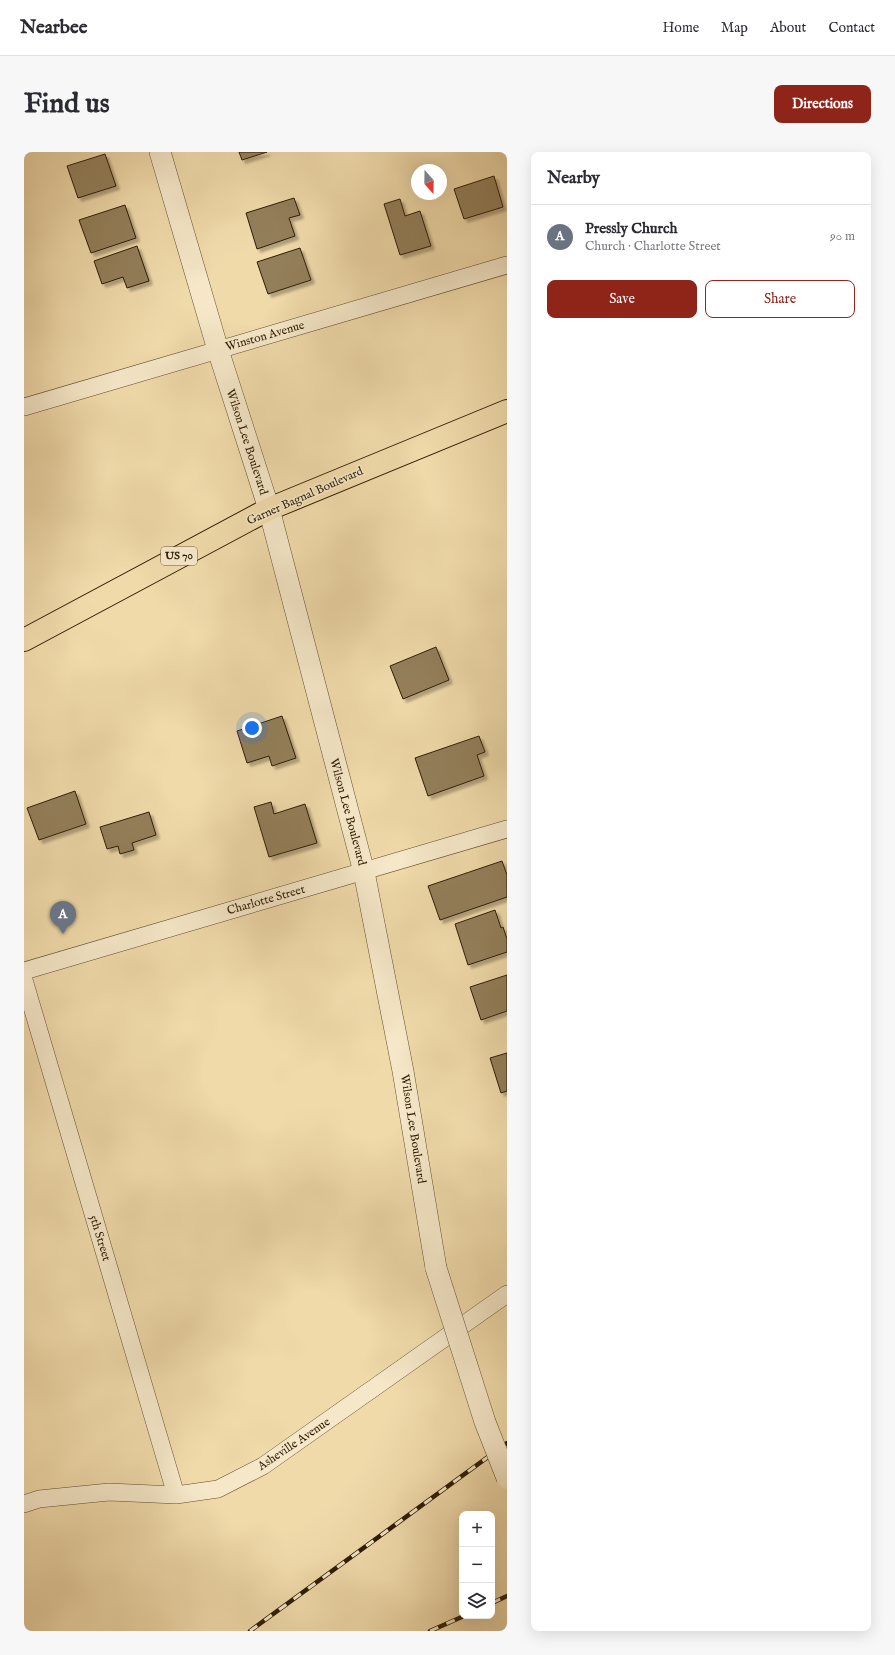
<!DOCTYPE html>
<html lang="en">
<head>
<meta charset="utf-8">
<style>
	body { margin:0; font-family:"IM FELL English",serif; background:#f7f7f7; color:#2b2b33 }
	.controls { position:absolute; right:12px; bottom:12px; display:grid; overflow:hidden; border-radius:8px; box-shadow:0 4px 16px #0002 }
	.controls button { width:36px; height:36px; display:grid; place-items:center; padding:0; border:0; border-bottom:1px solid #e1e1e2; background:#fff; color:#2b2b33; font:20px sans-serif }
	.compass { position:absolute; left:387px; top:12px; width:36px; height:36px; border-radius:50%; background:#fff; box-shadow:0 4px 16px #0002; rotate:160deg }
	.you { position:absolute; left:228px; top:576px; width:14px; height:14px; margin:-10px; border:3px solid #fff; border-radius:50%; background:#1a73e8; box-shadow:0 0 0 6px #1a73e833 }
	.badge { display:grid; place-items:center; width:26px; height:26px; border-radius:50%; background:#8f2418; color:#fff; font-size:13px; font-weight:700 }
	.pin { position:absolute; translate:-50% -33px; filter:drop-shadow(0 1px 2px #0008) }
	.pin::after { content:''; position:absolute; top:21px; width:14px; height:12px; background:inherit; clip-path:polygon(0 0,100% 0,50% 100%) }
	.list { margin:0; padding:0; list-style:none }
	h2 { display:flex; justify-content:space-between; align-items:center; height:52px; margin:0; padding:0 16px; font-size:17px }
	h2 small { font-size:13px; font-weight:400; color:#7c7c81 }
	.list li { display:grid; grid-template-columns:26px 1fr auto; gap:12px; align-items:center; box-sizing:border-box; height:64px; padding:0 16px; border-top:1px solid #e1e1e2 }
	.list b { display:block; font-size:15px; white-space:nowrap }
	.list p { margin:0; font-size:13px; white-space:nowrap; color:#7c7c81 }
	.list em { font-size:13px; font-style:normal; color:#7c7c81 }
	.actions { display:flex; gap:8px; padding:12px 16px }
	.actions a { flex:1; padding:9px 0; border:1px solid #8f2418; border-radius:8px; text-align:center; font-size:14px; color:#8f2418 }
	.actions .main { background:#8f2418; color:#fff }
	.icon { flex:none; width:22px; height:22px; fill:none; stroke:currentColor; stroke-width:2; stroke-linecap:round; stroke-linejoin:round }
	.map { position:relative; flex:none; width:483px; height:1479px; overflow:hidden; border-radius:8px }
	header { display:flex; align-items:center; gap:24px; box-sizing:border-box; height:56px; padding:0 20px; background:#fff; border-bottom:1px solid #e1e1e2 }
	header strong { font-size:19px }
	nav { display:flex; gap:22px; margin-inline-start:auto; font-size:14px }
	.intro { display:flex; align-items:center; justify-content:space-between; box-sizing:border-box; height:96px; padding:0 24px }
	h1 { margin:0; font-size:28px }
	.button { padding:10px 18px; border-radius:8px; background:#8f2418; color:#fff; font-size:14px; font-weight:700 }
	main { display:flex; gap:24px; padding:0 24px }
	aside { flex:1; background:#fff; border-radius:8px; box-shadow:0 4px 16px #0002 }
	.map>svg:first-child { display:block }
	.building { fill:#937f5a; stroke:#2e1c04; filter:url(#shadow) }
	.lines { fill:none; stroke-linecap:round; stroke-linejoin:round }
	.minor-casing { stroke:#5e4c2e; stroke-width:18 }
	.tertiary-casing { stroke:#5e4c2e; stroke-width:22 }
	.trunk-casing { stroke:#2e1c04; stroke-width:24 }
	.minor { stroke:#f5e7c8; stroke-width:17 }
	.tertiary { stroke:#f5e7c8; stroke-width:21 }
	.trunk { stroke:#f0daaa; stroke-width:22 }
	.rail-casing { stroke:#2e1c04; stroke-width:4.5 }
	.rail { stroke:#f5e7c8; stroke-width:3; stroke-dasharray:9; stroke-linecap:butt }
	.tertiary-bridge-casing { stroke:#5e4c2e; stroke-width:22; stroke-linecap:butt }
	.tertiary-bridge { stroke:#f5e7c8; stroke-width:21 }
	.labels { text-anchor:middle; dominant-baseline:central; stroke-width:3; stroke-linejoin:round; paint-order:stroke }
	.shield { fill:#f5e7c8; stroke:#6a593f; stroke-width:1 }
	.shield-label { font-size:11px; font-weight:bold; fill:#2e1c04 }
	.street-label { font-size:12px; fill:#2e1c04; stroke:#f5e7c8 }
</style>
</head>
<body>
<header>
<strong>Nearbee</strong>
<nav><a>Home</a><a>Map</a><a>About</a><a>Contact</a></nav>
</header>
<div class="intro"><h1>Find us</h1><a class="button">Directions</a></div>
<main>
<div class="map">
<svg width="483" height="1479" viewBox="0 0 483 1479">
	<defs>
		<filter id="shadow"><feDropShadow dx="3.5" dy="3.5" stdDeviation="1" flood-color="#0004"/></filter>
	</defs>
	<rect width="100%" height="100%" fill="#f0daaa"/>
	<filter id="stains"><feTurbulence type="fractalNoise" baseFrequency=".005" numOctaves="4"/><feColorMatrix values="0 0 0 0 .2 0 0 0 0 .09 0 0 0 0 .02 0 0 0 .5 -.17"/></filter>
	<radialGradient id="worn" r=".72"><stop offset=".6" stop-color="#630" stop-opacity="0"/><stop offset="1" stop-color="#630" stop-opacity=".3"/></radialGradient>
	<path class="building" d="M215,0H243L218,8Z
		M81,2L92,34L54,46L43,14Z
		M470,24L479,55L440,67L430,37Z
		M270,46L276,63L265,66L271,84L233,97L222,61Z
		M376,47L381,64L396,59L407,94L376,103L360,52Z
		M101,53L112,86L67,101L55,68Z
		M113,94L125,129L103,136L99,125L78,132L70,109Z
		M276,96L287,128L244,142L233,110Z
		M412,495L425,528L379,547L366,514Z
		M258,564L272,606L248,614L245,604L223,611L213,579Z
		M455,584L461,600L453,603L460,624L404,644L391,606Z
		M51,639L62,672L15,688L3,656Z
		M247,650L250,662L281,652L293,691L245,705L230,655Z
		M125,660L132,683L108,691L110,698L96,702L94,694L83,697L76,675Z
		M478,709L483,723V745L416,768L404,734Z
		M471,758L477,776L479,775L483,787V800L444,813L431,772Z
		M483,823V859L457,868L446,835Z
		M483,901V939L477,941L466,906Z"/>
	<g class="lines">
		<g class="minor-casing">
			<path id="minor" d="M0,255L483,113
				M0,819L483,677
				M0,828L152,1343
				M0,1352L15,1347L85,1340L152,1343L194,1337L239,1314L483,1142"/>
		</g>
		<g class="tertiary-casing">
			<path id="tertiary" d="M136,0L194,198L245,357L340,720L379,919L412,1116"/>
		</g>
		<g class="trunk-casing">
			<path id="trunk" d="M0,488L245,357L483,259"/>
		</g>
		<use href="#minor" class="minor"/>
		<use href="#tertiary" class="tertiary"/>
		<use href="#trunk" class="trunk"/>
		<g class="rail-casing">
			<path id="rail" d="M468,1451L483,1444
				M226,1479L483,1291
				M406,1479L440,1464"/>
		</g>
		<use href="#rail" class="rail"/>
		<g class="tertiary-bridge-casing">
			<path id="tertiary-bridge" d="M412,1116L461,1270L483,1326"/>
		</g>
		<use href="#tertiary-bridge" class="tertiary-bridge"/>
	</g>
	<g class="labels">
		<rect class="shield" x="137" y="395" width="36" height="18" rx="3"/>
		<g class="shield-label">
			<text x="155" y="404">US 70</text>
		</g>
		<g class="street-label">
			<text transform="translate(241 184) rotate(-16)">Winston Avenue</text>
			<text transform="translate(223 290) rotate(72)">Wilson Lee Boulevard</text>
			<text transform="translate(281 344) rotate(-24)">Garner Bagnal Boulevard</text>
			<text transform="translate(324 660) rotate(75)">Wilson Lee Boulevard</text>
			<text transform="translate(242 748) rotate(-16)">Charlotte Street</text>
			<text transform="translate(389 977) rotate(81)">Wilson Lee Boulevard</text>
			<text transform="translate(76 1086) rotate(73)">5th Street</text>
			<text transform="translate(270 1292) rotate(-34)">Asheville Avenue</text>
		</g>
	</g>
	<rect width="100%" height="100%" filter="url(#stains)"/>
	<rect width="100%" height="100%" fill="url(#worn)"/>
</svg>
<div class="controls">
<button>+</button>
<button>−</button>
<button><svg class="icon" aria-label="layers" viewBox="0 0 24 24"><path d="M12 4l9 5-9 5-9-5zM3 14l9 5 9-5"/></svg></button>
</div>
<svg class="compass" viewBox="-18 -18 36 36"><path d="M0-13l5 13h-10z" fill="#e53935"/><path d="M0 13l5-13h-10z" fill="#7c7c81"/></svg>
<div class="you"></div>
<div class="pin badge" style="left:39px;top:782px;background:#6b7280">A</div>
</div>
<aside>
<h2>Nearby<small></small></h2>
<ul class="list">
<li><span class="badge" style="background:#6b7280">A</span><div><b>Pressly Church</b><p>Church · Charlotte Street</p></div><em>90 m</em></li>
</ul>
<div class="actions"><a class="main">Save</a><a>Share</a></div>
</aside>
</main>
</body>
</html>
